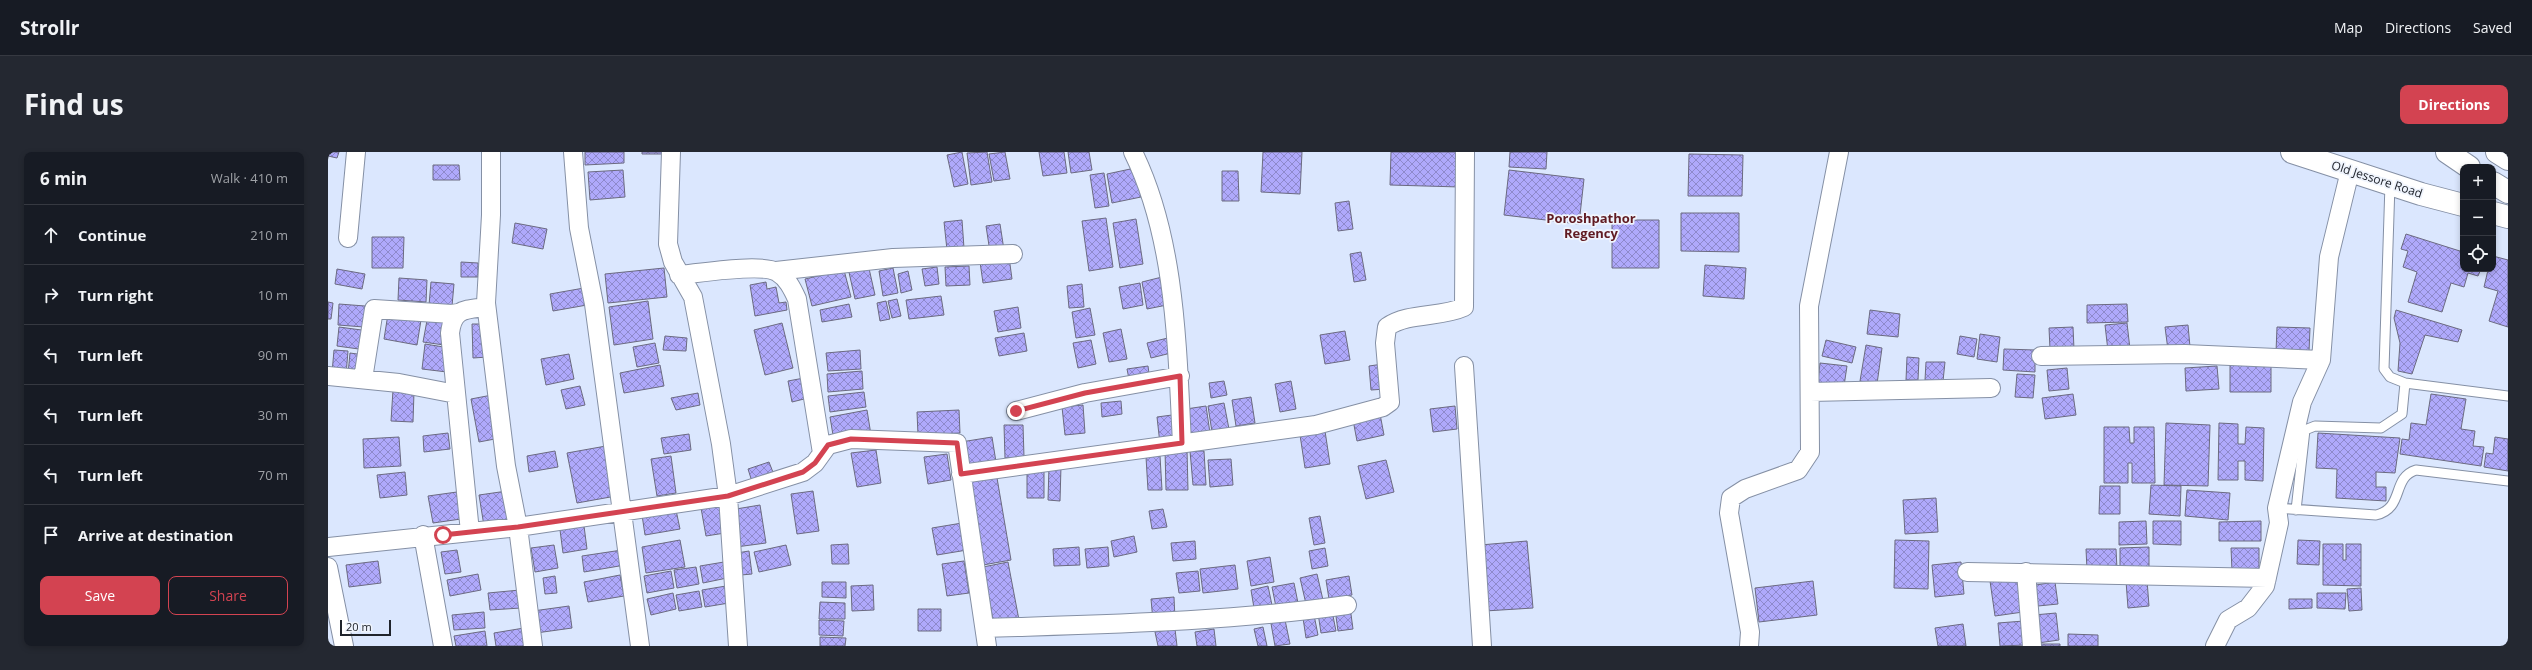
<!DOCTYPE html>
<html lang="en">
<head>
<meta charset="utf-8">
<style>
	body { margin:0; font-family:"Open Sans",sans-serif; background:#242831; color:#f1f3f6 }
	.controls { position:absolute; right:12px; top:12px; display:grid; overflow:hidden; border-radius:8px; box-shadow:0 2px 6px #0003 }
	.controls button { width:36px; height:36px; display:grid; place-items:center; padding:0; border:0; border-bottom:1px solid #363941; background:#171b24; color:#f1f3f6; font:20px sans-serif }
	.scale { position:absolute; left:12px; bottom:10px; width:51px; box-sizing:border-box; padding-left:4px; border:2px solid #20242c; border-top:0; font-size:11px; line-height:14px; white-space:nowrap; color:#20242c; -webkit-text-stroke:3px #eff4fd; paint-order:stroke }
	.stop { position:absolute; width:12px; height:12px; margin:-9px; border:3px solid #d34351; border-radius:50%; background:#fff }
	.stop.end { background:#d34351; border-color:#fff; box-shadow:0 1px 4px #0008 }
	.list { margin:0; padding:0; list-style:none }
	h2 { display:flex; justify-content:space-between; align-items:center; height:52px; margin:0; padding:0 16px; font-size:17px }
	h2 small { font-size:13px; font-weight:400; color:#9ea1a6 }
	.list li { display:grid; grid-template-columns:26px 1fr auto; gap:12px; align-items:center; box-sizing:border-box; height:60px; padding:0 16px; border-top:1px solid #363941 }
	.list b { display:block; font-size:15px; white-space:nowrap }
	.list em { font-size:13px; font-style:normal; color:#9ea1a6 }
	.actions { display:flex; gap:8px; padding:12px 16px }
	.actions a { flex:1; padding:9px 0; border:1px solid #d34351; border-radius:8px; text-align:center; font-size:14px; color:#d34351 }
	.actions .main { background:#d34351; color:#fff }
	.icon { flex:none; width:22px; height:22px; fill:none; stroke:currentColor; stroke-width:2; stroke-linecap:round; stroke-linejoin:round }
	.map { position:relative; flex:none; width:2180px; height:494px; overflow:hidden; border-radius:8px }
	header { display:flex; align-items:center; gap:24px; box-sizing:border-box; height:56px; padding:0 20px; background:#171b24; border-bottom:1px solid #363941 }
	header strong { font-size:19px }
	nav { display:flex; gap:22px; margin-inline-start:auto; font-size:14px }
	.intro { display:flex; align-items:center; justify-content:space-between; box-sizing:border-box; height:96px; padding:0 24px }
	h1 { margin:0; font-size:28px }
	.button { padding:10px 18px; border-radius:8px; background:#d34351; color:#fff; font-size:14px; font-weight:700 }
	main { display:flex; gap:24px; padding:0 24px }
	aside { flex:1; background:#171b24; border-radius:8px; box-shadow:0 2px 6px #0003 }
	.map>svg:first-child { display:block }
	.building { fill:url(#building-cross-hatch); stroke:#6b6a80 }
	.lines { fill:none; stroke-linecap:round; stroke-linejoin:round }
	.lane-casing { stroke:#8590a5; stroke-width:11 }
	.street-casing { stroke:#8590a5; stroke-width:20 }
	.secondary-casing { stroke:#8590a5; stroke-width:24 }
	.highway-casing { stroke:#8590a5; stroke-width:24 }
	.lane { stroke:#fff; stroke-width:9 }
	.street { stroke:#fff; stroke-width:18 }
	.secondary { stroke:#fff; stroke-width:22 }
	.highway { stroke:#fff; stroke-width:22 }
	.route { stroke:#d34351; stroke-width:5 }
	.labels { text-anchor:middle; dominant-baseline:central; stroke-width:3.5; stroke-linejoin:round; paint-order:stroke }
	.street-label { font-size:12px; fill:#20242c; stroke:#eff4fd }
	.neighbourhood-label { font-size:13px; font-weight:bold; fill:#601b22; stroke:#eff4fd }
</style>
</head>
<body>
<header>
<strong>Strollr</strong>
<nav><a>Map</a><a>Directions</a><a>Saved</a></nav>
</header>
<div class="intro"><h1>Find us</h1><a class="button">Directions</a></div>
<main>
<aside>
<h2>6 min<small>Walk · 410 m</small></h2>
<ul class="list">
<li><svg class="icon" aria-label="ahead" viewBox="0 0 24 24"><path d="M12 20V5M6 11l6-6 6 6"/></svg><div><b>Continue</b></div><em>210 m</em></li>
<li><svg class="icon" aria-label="right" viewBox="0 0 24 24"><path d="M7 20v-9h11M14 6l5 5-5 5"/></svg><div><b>Turn right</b></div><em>10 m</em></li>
<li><svg class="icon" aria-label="left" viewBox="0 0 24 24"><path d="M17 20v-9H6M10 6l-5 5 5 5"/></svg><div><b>Turn left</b></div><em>90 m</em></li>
<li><svg class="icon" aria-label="left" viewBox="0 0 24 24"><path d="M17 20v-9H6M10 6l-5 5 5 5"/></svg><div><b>Turn left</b></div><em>30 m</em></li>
<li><svg class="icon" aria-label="left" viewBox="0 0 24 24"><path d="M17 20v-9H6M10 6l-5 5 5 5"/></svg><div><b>Turn left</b></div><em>70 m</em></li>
<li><svg class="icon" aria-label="arrive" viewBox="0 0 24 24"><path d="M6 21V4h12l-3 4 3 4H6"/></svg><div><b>Arrive at destination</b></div></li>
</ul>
<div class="actions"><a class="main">Save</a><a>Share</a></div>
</aside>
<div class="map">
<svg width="2180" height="494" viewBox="0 0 2180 494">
	<defs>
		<pattern id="building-cross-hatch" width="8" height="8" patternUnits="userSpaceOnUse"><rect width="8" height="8" fill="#afa9fb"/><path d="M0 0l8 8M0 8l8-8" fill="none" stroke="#8e89cb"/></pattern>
	</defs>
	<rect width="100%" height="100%" fill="#dbe7fe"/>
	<path class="building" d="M0,0H11L9,6L0,4Z
		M257,0H296V11L257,13Z
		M314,0H340V2H314Z
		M634,0L640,32L626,35L619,3Z
		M659,0L664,30L643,33L639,1Z
		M677,0L682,27L666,29L661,2Z
		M711,0H736L739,21L715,24Z
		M740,0H761L764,18L743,21Z
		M935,0H974L972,42L933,40Z
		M1063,0H1133L1132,35L1062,33Z
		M1182,0H1219L1218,17L1181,15Z
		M1361,2L1415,3L1414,44H1360Z
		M105,13H131L132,28H105Z
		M807,16L813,45L784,51L779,22Z
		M295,18L297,45L262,48L260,20Z
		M1181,18L1256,27L1251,72L1176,63Z
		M894,19H910L911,49H894Z
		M776,21L781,54L767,56L762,23Z
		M1021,49L1025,77L1010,79L1007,51Z
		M1353,61H1411V100L1353,99Z
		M778,66L785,115L761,119L754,69Z
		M808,67L815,112L792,116L785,71Z
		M634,68L636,96L619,98L616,70Z
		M1284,68H1331V116H1284Z
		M187,71L219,77L215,97L184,91Z
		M672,72L676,98L662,100L658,74Z
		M2078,82L2135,100V117H2153L2150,124L2140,121L2136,135L2123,131L2114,160L2080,150L2089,120L2075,115L2080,99L2073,97Z
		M44,85H76L75,116H44Z
		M1033,100L1038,128L1026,130L1022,102Z
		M2165,104L2180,108V175L2161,169L2170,139L2156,135L2160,118L2157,117H2165Z
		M681,105L684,127L655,131L652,110Z
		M133,110L150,111V125H133Z
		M540,112L547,143L527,147L520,116Z
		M1377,113L1418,116L1416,147L1375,144Z
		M641,114L642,133L618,134L617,115Z
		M609,115L611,132L597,134L594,117Z
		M336,116L339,145L280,151L277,122Z
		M565,116L570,141L555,144L551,119Z
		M9,117L37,122L34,137L7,132Z
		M516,118L523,145L484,154L477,127Z
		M580,119L584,138L573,141L570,122Z
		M838,124L844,152L819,157L814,130Z
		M71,126L99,128L98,150L70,148Z
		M103,130L126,132L124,154L101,153Z
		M438,130L439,137L448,135L451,151L458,150L459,158L427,164L422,133Z
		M812,131L815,153L795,157L791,135Z
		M754,132L756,155L741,156L739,134Z
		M256,136L259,153L225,159L222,142Z
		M613,144L616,163L581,167L578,148Z
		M569,147L573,164L564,166L560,149Z
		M320,149L325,187L286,193L281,155Z
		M558,149L562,167L552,169L549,151Z
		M0,150L5,151L3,167H0Z
		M11,152L37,154L36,175L10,173Z
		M521,152L524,165L494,170L492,158Z
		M1799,152L1800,170L1759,171V153Z
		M690,155L693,176L670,180L666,159Z
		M762,156L767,183L748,186L744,160Z
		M1542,158L1572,162L1570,185L1539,182Z
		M2068,158L2134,178L2130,190L2097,183L2084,222L2070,219L2072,191L2066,166Z
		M60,162L93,168L89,193L56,187Z
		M100,163L121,166L116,193L95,190Z
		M454,171L465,216L437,223L426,178Z
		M1799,171L1802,197L1780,199L1777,173Z
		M144,172H160V205L145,206Z
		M1860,173L1862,195L1840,198L1837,175Z
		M11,175L41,179L38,198L9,194Z
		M1745,175L1746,197H1722L1721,176Z
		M1949,175L1982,176L1981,200H1948Z
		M793,177L799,207L781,210L775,181Z
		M1017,179L1022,208L997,212L992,183Z
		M696,181L699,199L671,204L667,186Z
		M1652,182L1672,185L1669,210L1649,207Z
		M337,184L359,186L358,199L335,198Z
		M1632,184L1649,187L1646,205L1629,202Z
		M844,185L847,200L823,206L819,191Z
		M763,188L768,212L750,216L745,191Z
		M1498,188L1528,195L1524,211L1494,204Z
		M327,191L331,211L309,215L305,195Z
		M97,192L122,196L119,220L94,217Z
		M1538,193L1554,196L1549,232L1532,229Z
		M1676,197L1707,198V220L1675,218Z
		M6,198L20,199L18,223L4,221Z
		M532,198L533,217L500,219L498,201Z
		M22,201L36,203L34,224L20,222Z
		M241,202L246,227L218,233L213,207Z
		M1579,205L1591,206L1590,228H1578Z
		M1598,210H1617L1615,229L1597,228Z
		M1902,210L1943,211V240H1902Z
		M1492,211L1519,214L1516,234L1490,230Z
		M1055,212L1058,237L1043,238L1041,214Z
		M332,213L336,234L296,241L292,221Z
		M820,214L822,229L802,232L799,217Z
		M1889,214L1891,237L1858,239L1857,216Z
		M1739,216L1741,237L1721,239L1719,218Z
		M534,219L535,237L500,240L499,222Z
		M1689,222L1707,223L1705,246L1687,245Z
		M476,226L480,246L464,250L460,229Z
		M896,229L899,243L883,246L881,231Z
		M963,229L968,257L952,260L947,232Z
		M252,234L257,253L238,257L233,238Z
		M65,238L86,240L85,270L63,269Z
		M536,240L538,255L502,260L500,244Z
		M370,241L372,253L348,258L343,246Z
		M1745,242L1748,263L1717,267L1714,246Z
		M2103,242L2138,247L2133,277L2147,279L2145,294L2156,295L2153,314L2072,302L2074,287L2081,288L2083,271L2098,273Z
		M164,243L172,286L151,290L143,247Z
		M923,245L927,271L908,274L904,248Z
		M793,249L794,262L774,265L773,251Z
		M896,251L901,277L884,280L880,254Z
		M755,253L757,281L737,283L734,255Z
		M878,254L882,281L862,284L858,257Z
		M1127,254L1129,277L1105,280L1102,257Z
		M539,258L543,283L506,289L502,265Z
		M631,258L632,281L590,283L589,260Z
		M1052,262L1056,283L1029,289L1025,268Z
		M844,263L847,290L832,292L829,265Z
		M1838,271L1882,273L1880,334L1836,333Z
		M1891,271L1910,272V292H1917L1918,275L1936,276L1935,329L1917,328V309H1910V328H1890Z
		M676,273H695L696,305L677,306Z
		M1776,275H1801L1802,291H1806V275H1826L1827,331H1804V311H1800V331H1776Z
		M997,279L1002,312L977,316L972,283Z
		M120,281L122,297L96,300L95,284Z
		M1990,281L2072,286L2067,321L2048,320V335H2058V349L2008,346L2009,317L1988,316Z
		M361,282L363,298L336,302L333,286Z
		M71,285L73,314L36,316L35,287Z
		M664,285L668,310L637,315L633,290Z
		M2167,285L2180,287V319L2156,315L2158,301L2165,302Z
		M278,294L288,344L249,351L239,301Z
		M548,298L553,331L529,335L523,301Z
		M837,298H859L860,338H838Z
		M227,299L230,315L201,320L199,304Z
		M862,299H876L878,333H865Z
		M619,302L623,328L600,332L596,305Z
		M343,304L348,341L329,344L323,307Z
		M832,304L834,338H820L818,305Z
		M903,307L905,333L882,335L880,308Z
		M1058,308L1066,340L1038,347L1030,314Z
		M441,310L448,328L426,336L420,317Z
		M699,313H716V346H699Z
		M721,314H733L732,349L720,348Z
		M77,320L79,343L52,346L49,323Z
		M668,320L683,408L655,413L640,325Z
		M1823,333L1853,334L1852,364L1821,362Z
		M1772,334H1792V362H1771Z
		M1859,338L1902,341L1900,368L1857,364Z
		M179,339L184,370L156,374L151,343Z
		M485,339L491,379L469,382L463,342Z
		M129,340L133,367L105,371L100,344Z
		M1608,346L1610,380L1577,382L1575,348Z
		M392,353L397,381L378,384L373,356Z
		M432,353L438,391L408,395L402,358Z
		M835,357L839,375L824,377L821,359Z
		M348,358L352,377L317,383L314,363Z
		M992,364L997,391L986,393L981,366Z
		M1818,369L1819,392L1791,393V370Z
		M1825,369H1853V393L1825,392Z
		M1933,369V389H1891V370Z
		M634,371L639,398L609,403L604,376Z
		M256,374L259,397L235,401L232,378Z
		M806,384L809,400L786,405L783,389Z
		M352,388L357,415L318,421L314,395Z
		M1567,388L1601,389L1600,437L1566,436Z
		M1970,388L1992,389L1991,413L1969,412Z
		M867,389L868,407L845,409L843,391Z
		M1199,389L1205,456L1157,459L1152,393Z
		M520,392L521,412H504L503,393Z
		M1995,392H2015V408H2018V392H2033V434L1995,433Z
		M226,393L230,416L207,420L203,396Z
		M458,393L463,413L431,420L426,400Z
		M751,395L752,413L726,414L725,397Z
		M780,395L781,414L759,416L757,397Z
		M1821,395V419H1792V396Z
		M997,396L1000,414L984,417L981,399Z
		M1903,396H1931V419H1904Z
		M1758,397H1788L1789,417L1759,418Z
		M129,398L133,420L117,422L113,400Z
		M294,398L297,413L256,420L254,404Z
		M421,399L424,422L413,423L409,401Z
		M942,405L946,430L923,434L919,409Z
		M50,409L53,431L21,435L18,413Z
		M636,409L641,441L619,444L614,412Z
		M396,410L399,426L375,431L372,414Z
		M680,410L691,468L666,473L655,415Z
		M1633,410L1636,442L1607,445L1604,413Z
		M907,413L910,437L875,441L872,417Z
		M368,415L371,432L349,436L346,418Z
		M343,419L346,436L319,441L316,424Z
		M870,419L872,439L851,441L848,421Z
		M150,422L153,438L122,444L119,428Z
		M989,422L995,448L978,452L972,426Z
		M292,423L296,444L260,450L256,430Z
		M227,424L229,441L217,442L215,426Z
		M1021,424L1024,443L1001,447L998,428Z
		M1690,425L1695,460L1667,464L1662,429Z
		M1819,428L1821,454L1800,456L1798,429Z
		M1485,429L1489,463L1431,470L1427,436Z
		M494,430H518V446L494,445Z
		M1727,430L1730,452L1710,454L1708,433Z
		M966,431L971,456L949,460L944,435Z
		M545,433L546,458L524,459L523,434Z
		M398,434L401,451L377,455L374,438Z
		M940,434L945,458L927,462L923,438Z
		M2033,436L2034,458L2021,459L2019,437Z
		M192,438L193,456L162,458L160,441Z
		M371,439L374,455L351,459L348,443Z
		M345,441L348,457L323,463L319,447Z
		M1989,441H2018L2017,457L1989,456Z
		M846,445L847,467L825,469L823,447Z
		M1961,447H1984V456L1961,457Z
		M492,450L517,451V467H491Z
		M241,454L244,476L208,481L205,459Z
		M1022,455L1025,477L1010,479L1007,457Z
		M590,457H613V479H590Z
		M1004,459L1008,479L993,481L990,461Z
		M156,460L157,476L126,478L124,463Z
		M1728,461L1731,488L1710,491L1706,463Z
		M956,463L962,492L947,494L942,466Z
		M986,463L990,483L978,486L975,466Z
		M491,468L516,469L515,484L491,483Z
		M1696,469L1698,493L1672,494L1670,471Z
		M1635,472L1638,494H1610L1607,476Z
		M935,475L939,494H930L926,477Z
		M196,476L198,494H168L166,481Z
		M847,477L849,494H830L827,480Z
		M886,477L888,494H869L867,480Z
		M157,479L159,494H128L126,484Z
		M1740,482L1770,483V494H1740Z
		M492,485L518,486L517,494H492Z
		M1708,492H1732V494H1708Z"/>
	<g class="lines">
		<g class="lane-casing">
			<path id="lane" d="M2062,32L2056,217L2062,225L2077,231L2180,244
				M1949,356L2048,363C2077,356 2063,326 2088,318L2180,329
				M1968,358L1977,278L1987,274L2053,276L2074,262L2077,231"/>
		</g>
		<g class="street-casing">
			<path id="street" d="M163,0V63L158,151L178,314L190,375L205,494
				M245,0L251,76L266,152L312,494
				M343,0L340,92L345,110L365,145L393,292L400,344L410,494
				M805,0C848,87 849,195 854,291
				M20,86L28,0
				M448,119L565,106L685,102
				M351,123C372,121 433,111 449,120C459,126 464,136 469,147L494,301
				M1713,204L1857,202L1993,208
				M1136,214L1154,494
				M0,224L71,231L128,242
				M35,227L46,157L124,162L130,161
				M1482,240L1663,236
				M688,259L757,241L852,224
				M633,322L988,273L1055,255L1062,250L1057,191L1059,175C1081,160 1112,166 1136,155L1137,0
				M142,380L122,181C125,156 137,158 158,155
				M95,383L115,494
				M0,395L190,375L400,344L475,320L487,311L500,293L523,287L629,291L659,494
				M0,415L16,494
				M1639,420L1939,426
				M1698,420L1704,494
				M657,476C778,472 899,470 1019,453
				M1421,494L1422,480L1401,361L1403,346L1417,337L1470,318L1482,300L1481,154L1511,0
				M1887,494L1900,468L1920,456L1937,434L1951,371L1949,356L1974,250L1993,208L2001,105L2022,19"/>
		</g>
		<g class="secondary-casing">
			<path id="secondary" d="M1964,0L2093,42L2135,53
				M2165,61L2180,65"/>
		</g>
		<g class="highway-casing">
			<path id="highway" d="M2119,0L2141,15
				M2169,0L2180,7
				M2165,31L2180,40"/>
		</g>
		<use href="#lane" class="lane"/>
		<use href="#street" class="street"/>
		<use href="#secondary" class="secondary"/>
		<use href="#highway" class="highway"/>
	</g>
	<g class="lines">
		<path class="route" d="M115,383L190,375L400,344L475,320L487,311L500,293L523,287L629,291L633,322L854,291L852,224L757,241L688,259"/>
	</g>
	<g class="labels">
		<g class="street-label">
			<text transform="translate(2049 27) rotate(18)">Old Jessore Road</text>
		</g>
		<g class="neighbourhood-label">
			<text x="1263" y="66">Poroshpathor<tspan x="1263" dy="15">Regency</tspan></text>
		</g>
	</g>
</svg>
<div class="controls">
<button>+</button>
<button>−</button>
<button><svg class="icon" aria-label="locate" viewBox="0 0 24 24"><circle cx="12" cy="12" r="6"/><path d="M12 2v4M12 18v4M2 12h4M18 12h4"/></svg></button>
</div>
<div class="scale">20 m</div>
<div class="stop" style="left:115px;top:383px"></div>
<div class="stop end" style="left:688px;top:259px"></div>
</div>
</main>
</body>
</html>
